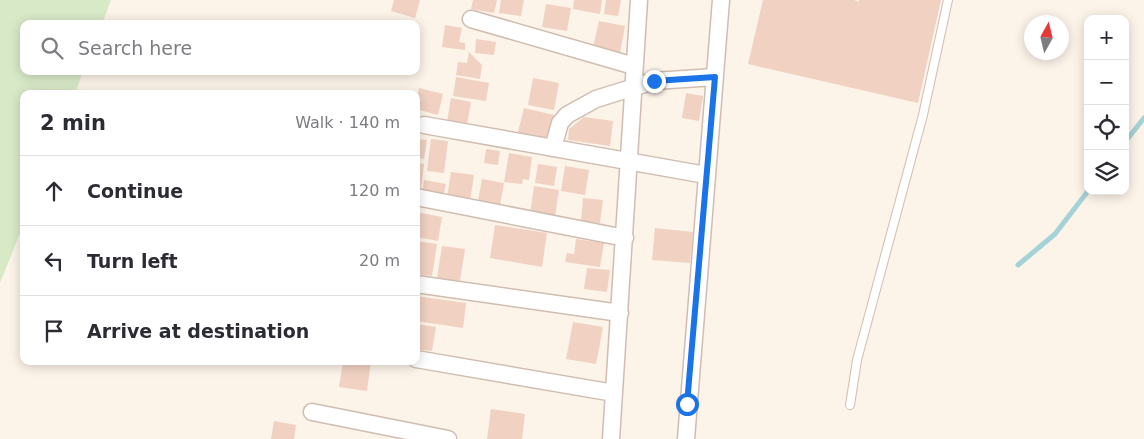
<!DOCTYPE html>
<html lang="en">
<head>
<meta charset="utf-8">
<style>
	body { margin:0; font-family:"DejaVu Sans",sans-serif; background:#f7f7f7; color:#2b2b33 }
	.controls { position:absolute; right:15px; top:15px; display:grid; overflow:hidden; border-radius:10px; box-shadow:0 2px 12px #0003 }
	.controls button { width:45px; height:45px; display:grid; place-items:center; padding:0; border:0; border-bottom:1px solid #e1e1e2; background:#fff; color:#2b2b33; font:25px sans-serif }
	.compass { position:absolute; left:1024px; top:15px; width:45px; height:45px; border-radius:50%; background:#fff; box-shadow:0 2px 12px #0003; rotate:8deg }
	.stop { position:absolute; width:15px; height:15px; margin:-11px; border:4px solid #1a73e8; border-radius:50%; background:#fff }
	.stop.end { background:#1a73e8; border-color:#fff; box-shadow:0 1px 5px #0008 }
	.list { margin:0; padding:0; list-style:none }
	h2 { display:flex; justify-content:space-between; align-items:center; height:65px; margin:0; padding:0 20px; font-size:21px }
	h2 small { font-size:16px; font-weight:400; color:#7c7c81 }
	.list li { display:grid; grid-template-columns:32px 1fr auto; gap:15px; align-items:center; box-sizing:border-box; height:70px; padding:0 20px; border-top:1px solid #e1e1e2 }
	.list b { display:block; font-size:19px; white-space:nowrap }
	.list em { font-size:16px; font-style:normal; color:#7c7c81 }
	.icon { flex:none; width:28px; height:28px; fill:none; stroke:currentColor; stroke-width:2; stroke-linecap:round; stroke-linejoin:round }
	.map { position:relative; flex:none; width:1144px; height:439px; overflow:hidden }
	.search { position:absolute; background:#fff; box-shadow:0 2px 12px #0003; left:20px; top:20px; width:400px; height:55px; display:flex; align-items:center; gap:12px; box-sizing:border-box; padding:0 18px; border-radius:10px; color:#7c7c81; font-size:19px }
	.panel { position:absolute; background:#fff; box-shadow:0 2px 12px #0003; left:20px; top:90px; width:400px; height:275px; border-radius:10px }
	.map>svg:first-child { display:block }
	.green { fill:#d8e9c8 }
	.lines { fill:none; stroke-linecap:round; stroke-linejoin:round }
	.stream { stroke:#a5d2d7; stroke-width:5 }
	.building { fill:#f0d1c2 }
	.service-casing { stroke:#d0bdb1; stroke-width:10 }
	.minor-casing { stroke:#d0bdb1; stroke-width:19 }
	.service { stroke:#fff; stroke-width:8 }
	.minor { stroke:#fff; stroke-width:16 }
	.route { stroke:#1a73e8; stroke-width:6 }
</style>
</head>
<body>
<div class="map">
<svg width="1144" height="439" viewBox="0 0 1144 439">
	<rect width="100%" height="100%" fill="#fcf3e9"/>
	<path class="green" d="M0,0H111L102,24H24V71H83L75,94H24V223L0,283Z"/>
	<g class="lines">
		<path class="stream" d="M1125,142L1144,118
			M1018,265L1055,234L1088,191"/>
	</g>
	<path class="building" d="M394,0H420L415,18L391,11Z
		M473,0H497L494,13L471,9Z
		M501,0H524L521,16L499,13Z
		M574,0H602L600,14L573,9Z
		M606,0H621L618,16L604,14Z
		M763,0H854L859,2V0H941L918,103L748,64Z
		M546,4L571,8L567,31L542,27Z
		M599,21L625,26L620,53L593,47Z
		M445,25L462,28L459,42L465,43V50L442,47Z
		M476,39L496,42L494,55L475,53Z
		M469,52L482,65L480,79L456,75L458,62L467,63Z
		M456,77L489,83L486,101L453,96Z
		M533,78L559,83L554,110L528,105Z
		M419,88L443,94L438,115L416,109Z
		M686,93L703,96L699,121L682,118Z
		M451,98L471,102L467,125L447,122Z
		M524,108L554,115L547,140L518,132Z
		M584,117L613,121L610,146L568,140L569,129Z
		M416,139L427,140L424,159L416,158Z
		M431,139L448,141L444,173L427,171Z
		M486,149L500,151L498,165L484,163Z
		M509,153L532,157L529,180L523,179L522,184L504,182Z
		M416,162L424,164L421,190H416Z
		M538,164L557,167L554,186L535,183Z
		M565,166L589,170L585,195L561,191Z
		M451,172L474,175L470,201L447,197Z
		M482,179L504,183L500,205L478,201Z
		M424,180L446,184L443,197L422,194Z
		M534,186L559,190L555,217L530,214Z
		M583,198L603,200L600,223L581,221Z
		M416,212L442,217L438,241L416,237Z
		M495,225L547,233L542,267L490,258Z
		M655,228L693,232L690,263L652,260Z
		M576,239L604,243L600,267L565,262L567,253L574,254Z
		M416,241L437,244L432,276L416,274Z
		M442,246L465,249L460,281L437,278Z
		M587,268L610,270L607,292L584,289Z
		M416,296L466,303L463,328L416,321Z
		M573,322L603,327L596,364L566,359Z
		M416,324L436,327L432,351L416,349Z
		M343,361H371L367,391L339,387Z
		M491,409L525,414L522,439H487Z
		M274,421L296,425L294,439H271Z"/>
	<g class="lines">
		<g class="service-casing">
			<path id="service" d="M850,405L857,360L923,115L948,0"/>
		</g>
		<g class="minor-casing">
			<path id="minor" d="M471,19L634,66
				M424,125L706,175
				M553,148L560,123L567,115L596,99L654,81L715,77
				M416,197L625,238
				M416,284L620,313
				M416,359L614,393
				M312,412L448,439
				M611,439L639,0
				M686,439L721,0"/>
		</g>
		<use href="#service" class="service"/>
		<use href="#minor" class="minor"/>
	</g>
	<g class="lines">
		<path class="route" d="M654,81L715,77L687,404"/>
	</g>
</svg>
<div class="controls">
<button>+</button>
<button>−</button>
<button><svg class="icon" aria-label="locate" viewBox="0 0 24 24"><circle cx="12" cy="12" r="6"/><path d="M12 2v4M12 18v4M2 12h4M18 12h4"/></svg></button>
<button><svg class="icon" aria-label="layers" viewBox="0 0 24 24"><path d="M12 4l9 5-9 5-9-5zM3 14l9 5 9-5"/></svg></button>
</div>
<svg class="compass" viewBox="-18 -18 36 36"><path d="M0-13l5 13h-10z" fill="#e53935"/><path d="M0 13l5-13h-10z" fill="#7c7c81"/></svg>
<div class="stop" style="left:687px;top:404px"></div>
<div class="stop end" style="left:654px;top:81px"></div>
<div class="search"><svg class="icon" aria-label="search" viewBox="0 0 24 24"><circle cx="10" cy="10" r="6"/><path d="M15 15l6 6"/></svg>Search here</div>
<section class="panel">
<h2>2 min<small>Walk · 140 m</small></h2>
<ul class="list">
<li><svg class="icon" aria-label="ahead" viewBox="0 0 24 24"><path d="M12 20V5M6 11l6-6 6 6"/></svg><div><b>Continue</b></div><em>120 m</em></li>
<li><svg class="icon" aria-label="left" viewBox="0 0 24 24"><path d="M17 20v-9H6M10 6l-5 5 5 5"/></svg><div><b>Turn left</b></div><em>20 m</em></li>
<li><svg class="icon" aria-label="arrive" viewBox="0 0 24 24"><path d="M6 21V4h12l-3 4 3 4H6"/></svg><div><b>Arrive at destination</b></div></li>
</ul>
</section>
</div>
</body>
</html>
